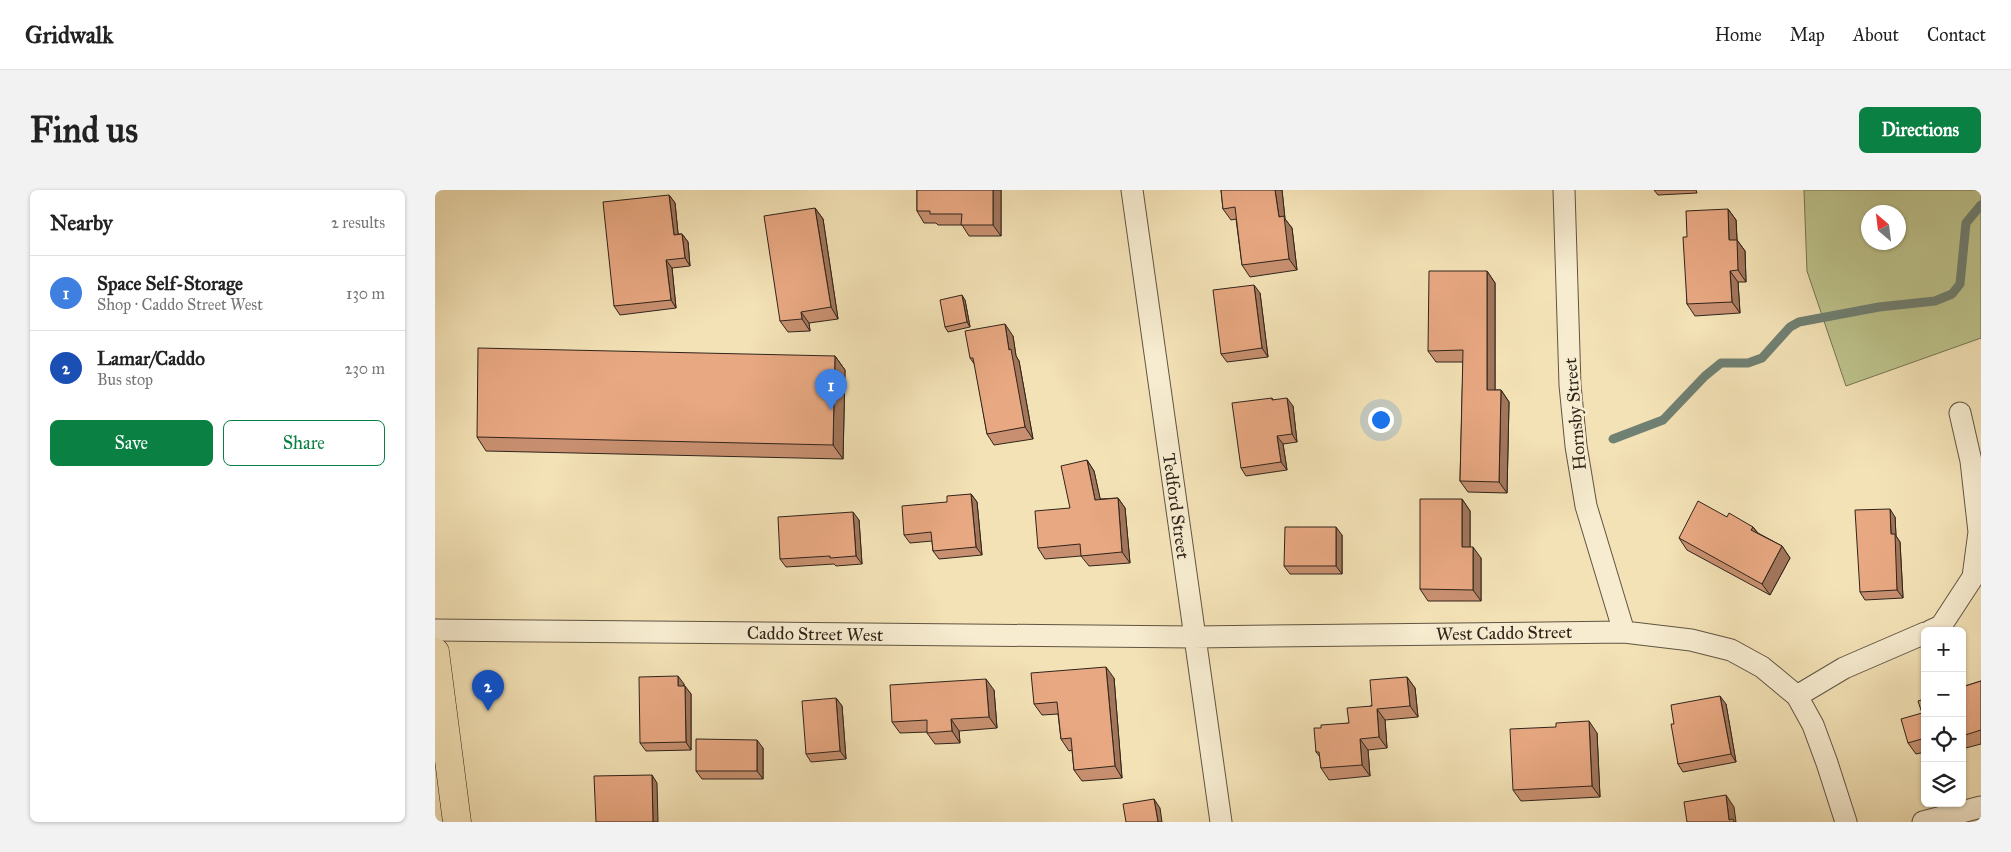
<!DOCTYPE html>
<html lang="en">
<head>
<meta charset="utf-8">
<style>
	body { margin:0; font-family:"IM FELL Great Primer",serif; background:#f2f2f2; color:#222 }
	.controls { position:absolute; right:15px; bottom:15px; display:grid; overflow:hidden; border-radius:8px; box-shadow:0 1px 4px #0004 }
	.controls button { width:45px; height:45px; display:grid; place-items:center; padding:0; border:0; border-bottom:1px solid #e0e0e0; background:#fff; color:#222; font:25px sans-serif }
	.compass { position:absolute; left:1426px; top:15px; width:45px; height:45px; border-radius:50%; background:#fff; box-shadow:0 1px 4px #0004; rotate:332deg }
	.you { position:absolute; left:945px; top:229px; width:18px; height:18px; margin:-12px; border:4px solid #fff; border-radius:50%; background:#1a73e8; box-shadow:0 0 0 8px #1a73e833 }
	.badge { display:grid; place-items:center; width:32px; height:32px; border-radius:50%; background:#0b8043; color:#fff; font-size:16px; font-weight:700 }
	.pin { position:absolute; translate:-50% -41px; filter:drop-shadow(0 1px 2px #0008) }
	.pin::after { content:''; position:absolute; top:26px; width:18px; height:15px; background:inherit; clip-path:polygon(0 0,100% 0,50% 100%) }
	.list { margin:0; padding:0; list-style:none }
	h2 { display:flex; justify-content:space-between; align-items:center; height:65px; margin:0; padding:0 20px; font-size:21px }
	h2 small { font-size:16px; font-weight:400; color:#767676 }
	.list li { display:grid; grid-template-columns:32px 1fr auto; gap:15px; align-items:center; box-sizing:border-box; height:75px; padding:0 20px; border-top:1px solid #e0e0e0 }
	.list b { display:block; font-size:19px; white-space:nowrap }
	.list p { margin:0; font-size:16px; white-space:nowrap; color:#767676 }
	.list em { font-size:16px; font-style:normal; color:#767676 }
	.actions { display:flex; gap:10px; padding:15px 20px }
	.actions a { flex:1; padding:11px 0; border:1px solid #0b8043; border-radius:8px; text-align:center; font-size:18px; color:#0b8043 }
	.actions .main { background:#0b8043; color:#fff }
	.icon { flex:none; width:28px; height:28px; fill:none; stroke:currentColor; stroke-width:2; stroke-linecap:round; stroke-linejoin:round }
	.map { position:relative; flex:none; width:1546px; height:632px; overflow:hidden; border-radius:8px }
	header { display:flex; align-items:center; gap:30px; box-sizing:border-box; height:70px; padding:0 25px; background:#fff; border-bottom:1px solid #e0e0e0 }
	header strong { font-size:24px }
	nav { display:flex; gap:28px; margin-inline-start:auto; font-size:18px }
	.intro { display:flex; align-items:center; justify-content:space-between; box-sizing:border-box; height:120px; padding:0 30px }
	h1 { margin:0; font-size:35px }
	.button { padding:12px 22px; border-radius:8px; background:#0b8043; color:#fff; font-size:18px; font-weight:700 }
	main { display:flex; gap:30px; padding:0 30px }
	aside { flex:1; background:#fff; border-radius:8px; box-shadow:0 1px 4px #0004 }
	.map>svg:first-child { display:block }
	.green { fill:#bdc38c; stroke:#767454; fill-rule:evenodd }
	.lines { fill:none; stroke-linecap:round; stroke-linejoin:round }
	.stream { stroke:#708073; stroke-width:9 }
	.minor-casing { stroke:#615442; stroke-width:23 }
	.primary-casing { stroke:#30241b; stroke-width:29 }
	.minor { stroke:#f7ecd0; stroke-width:21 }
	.primary { stroke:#f3e2b6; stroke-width:28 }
	.wall { fill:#c89070; stroke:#30241b }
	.shaded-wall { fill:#a2765b; stroke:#30241b }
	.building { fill:#e8a882; stroke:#30241b }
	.labels { text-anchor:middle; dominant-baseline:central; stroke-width:5; stroke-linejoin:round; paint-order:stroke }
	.street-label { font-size:18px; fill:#30241b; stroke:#f7ecd0 }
</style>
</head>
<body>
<header>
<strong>Gridwalk</strong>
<nav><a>Home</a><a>Map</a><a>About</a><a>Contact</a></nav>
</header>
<div class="intro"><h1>Find us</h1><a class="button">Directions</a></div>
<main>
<aside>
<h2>Nearby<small>2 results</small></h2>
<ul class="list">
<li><span class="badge" style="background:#3f7fe0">1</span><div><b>Space Self-Storage</b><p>Shop · Caddo Street West</p></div><em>130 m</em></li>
<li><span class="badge" style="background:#1a4fb4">2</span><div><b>Lamar/Caddo</b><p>Bus stop</p></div><em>230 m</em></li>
</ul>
<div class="actions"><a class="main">Save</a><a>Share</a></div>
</aside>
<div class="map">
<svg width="1546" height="632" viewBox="0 0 1546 632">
	<rect width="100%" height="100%" fill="#f3e2b6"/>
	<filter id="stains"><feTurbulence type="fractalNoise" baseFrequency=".004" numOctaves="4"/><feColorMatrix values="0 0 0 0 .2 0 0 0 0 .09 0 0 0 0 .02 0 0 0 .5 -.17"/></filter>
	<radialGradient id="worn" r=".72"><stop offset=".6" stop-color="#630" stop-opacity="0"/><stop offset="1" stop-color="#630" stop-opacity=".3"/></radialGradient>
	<path class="green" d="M1369,0H1546V148L1411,196L1372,81ZM1434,22H1464V52H1434Z"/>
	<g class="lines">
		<path class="stream" d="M1178,249L1228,230L1270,186L1286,173H1313L1327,168L1355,137L1364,132L1444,117L1500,111L1517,104L1525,94L1531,33L1546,15"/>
		<g class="minor-casing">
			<path id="minor" d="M697,0L786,632
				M1129,0L1135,195L1141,256L1151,316L1189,442
				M0,440L759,447L1189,442L1256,450L1296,460L1327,477L1362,506L1378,535L1392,573L1411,632
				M1495,441L1506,436L1538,387L1544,342L1536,271L1525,223
				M1362,506L1409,478L1490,443
				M1488,632L1546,617"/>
		</g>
		<g class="primary-casing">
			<path id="primary" d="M0,462L22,632"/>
		</g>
		<use href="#minor" class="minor"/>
		<use href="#primary" class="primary"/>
	</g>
	<path class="wall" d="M482,0H566V46H534L527,35H503L501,33H489L482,21Z
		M786,0H847L850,29L857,38L862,80L815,87L807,75L801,29L796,30L788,19Z
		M1219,0H1261L1262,3L1223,5Z
		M234,5L240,13L243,44H247L253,52L255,76L237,78L241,118L185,125L179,116Z
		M380,18L388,29L403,129L374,133L375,141L353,142L345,131Z
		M1293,19L1301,30L1302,50L1310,61L1311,92H1303L1305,123L1260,126L1252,114V47Z
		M1052,81L1060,93V200H1066L1074,212L1072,303L1033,302L1025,291L1028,172H1001L993,161Z
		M825,103L833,167L792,172L786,164Z
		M530,110L535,137L513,142L510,137Z
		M578,146L581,166L584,171L598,249L559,255L552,244L540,175L535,168Z
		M400,166L410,180L408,269L51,261L42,247Z
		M837,208L838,210L858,216L862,252L848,254L852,280L811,286L806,278Z
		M652,270L659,281L665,309L683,308L690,318L695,373L654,376L646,366L610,369L603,358L635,318Z
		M536,304L542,312L547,365L504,369L498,361L497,351L475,353L469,345L512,312Z
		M1027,309L1035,321V357L1046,368V411H993L985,399Z
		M1292,327L1318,337L1323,343L1347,356L1355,368L1335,405L1252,360L1244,348Z
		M1460,327L1461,346L1465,352L1468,408L1430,410L1425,402Z
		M424,330L427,374L401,376L399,374L351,377L345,369Z
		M907,345V384H855L849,376Z
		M972,487L980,498L983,527L950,530L952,558L933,560L935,586L894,590L886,578L885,567L881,562L886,538L914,533Z
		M679,488L687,588L647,591L639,580L637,560L634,561L626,549L623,524L607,525L599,514Z
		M1546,491V554L1527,559V497Z
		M249,494V496L256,504V560L211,561L205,553Z
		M559,500L562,538L524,541L525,553L500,554L492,543V542L465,543L457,532Z
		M401,508L407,516L411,569L376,572L371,564Z
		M1490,509V562L1481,564L1473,553L1487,523Z
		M1291,514L1301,572L1248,582L1243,574L1239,534Z
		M1162,543L1165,607L1086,611L1078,600Z
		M328,558V589H267L261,581Z"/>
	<path class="shaded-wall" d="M558,0H566V46L558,35Z
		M840,0H847L850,29L857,38L862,80L854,69L844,27Z
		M234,5L240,13L244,53L239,45Z
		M380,18L388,29L403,129L396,117Z
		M1293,19L1301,30L1302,50L1310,61L1311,92L1303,80L1294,50Z
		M247,44L253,52L255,76L250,68Z
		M231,70L237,78L241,118L236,110Z
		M1052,81L1060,93V211L1052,200Z
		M1295,81L1303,92L1305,123L1297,112Z
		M819,95L825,103L833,167L827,158Z
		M527,105L530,110L535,137L532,132Z
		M366,122L374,133L375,141L367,129Z
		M570,134L578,146L581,166L584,171L598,249L590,237L574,160Z
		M400,166L410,180L408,269L398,255Z
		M1066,200L1074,212L1072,303L1064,292Z
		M852,208L858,216L862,252L857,244Z
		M842,246L848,254L852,280L846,272Z
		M652,270L659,281L668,321L660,310Z
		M536,304L542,312L547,365L541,357Z
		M683,308L690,318L695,373L687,362Z
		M1027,309L1035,321V368L1027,357Z
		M1455,319L1460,327L1461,346L1465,352L1468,408L1462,400L1456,344Z
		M418,322L424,330L427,374L421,366Z
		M901,337L907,345V384L901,376Z
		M1318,337L1326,348L1316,340Z
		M1347,356L1355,368L1335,405L1327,394Z
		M1038,357L1046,368V411L1038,400Z
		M671,477L679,488L687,588L680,576Z
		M243,486L249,494L248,504L243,496Z
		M972,487L980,498L983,527L975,516Z
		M551,489L559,500L562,538L554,527Z
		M250,496L256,504V560L251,552Z
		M1285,506L1291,514L1301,572L1296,564Z
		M401,508L407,516L411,569L405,561Z
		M942,519L950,530L952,558L944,547Z
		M516,529L524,541L525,553L517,541Z
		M1154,531L1162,543L1165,607L1157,596Z
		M925,549L933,560L935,586L927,575Z
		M322,550L328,558V589L322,581Z
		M217,585L222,593L223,632H218Z
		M1291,605L1299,617L1301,632H1296L1294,630Z
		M719,609L725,618L727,632H723Z"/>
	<path class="building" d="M482,0H558V35H526L527,24H495V21H482Z
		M786,0H840L844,27L849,26L854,69L807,75L800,17L788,19Z
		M234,5L239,45L247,44L250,68L231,70L236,110L179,116L168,12Z
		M380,18L396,117L366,122L367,129L345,131L329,26Z
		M1293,19L1294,50H1302L1303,80L1295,81L1297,112L1252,114L1248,47H1252L1251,21Z
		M994,81H1052V200H1066L1064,292L1025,291L1028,160L993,161Z
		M819,95L827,158L786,164L778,100Z
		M527,105L532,132L510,137L505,110Z
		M570,134L574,160L576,159L590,237L552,244L538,168H535L530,141Z
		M43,158L400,166L398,255L42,247Z
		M837,208V210L852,208L857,244L842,246L846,272L806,278L797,213Z
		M652,270L660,310L683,308L687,362L646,366L645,354L603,358L600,321L635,318L626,276Z
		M536,304L541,357L498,361L496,342L469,345L467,316L512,312V306Z
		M985,309H1027V357H1038V400L985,399Z
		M1263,311L1292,327L1294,323L1318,337L1316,340L1347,356L1327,394L1244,348Z
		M1455,319L1456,344H1460L1462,400L1425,402L1420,320Z
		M418,322L421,366L395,368V366L345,369L343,327Z
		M850,337H901V376H849Z
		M671,477L680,576L639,580L636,548L626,549L622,512L599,514L596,483Z
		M243,486V496H250L251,552L205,553L204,487Z
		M972,487L975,516L942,519L944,547L925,549L927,575L886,578L884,562H881L879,538H886V535L914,533L912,518L937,516L935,490Z
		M551,489L554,527L516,529L517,541L492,543V530L457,532L455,495Z
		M1546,491V540L1527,546V497Z
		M1285,506L1296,564L1243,574L1236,534H1239L1236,515Z
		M401,508L405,561L371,564L367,511Z
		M1490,509V548L1473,553L1466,529L1487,523L1483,511Z
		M1154,531L1157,596L1078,600L1075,539L1121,537V533Z
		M261,549L322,550V581H261Z
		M217,585L218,632H161L159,586Z
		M1291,605L1294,630L1298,629L1299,632H1252L1249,612Z
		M719,609L723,632H691L688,614Z"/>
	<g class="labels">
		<g class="street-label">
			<text transform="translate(1140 224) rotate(-95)">Hornsby Street</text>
			<text transform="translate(741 316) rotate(82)">Tedford Street</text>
			<text transform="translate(1069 443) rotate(-1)">West Caddo Street</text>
			<text transform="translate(380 444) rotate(1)">Caddo Street West</text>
		</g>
	</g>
	<rect width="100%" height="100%" filter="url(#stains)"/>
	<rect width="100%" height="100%" fill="url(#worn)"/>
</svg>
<div class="controls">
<button>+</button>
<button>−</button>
<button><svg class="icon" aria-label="locate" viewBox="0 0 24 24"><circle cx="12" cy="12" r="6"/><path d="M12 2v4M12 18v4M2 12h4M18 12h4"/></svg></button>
<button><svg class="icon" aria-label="layers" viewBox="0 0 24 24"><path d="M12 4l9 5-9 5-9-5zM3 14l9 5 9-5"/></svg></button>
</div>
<svg class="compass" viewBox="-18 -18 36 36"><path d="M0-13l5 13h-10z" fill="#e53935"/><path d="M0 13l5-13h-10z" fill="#767676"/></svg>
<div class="you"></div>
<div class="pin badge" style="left:396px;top:220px;background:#3f7fe0">1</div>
<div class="pin badge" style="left:53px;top:521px;background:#1a4fb4">2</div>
</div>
</main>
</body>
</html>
